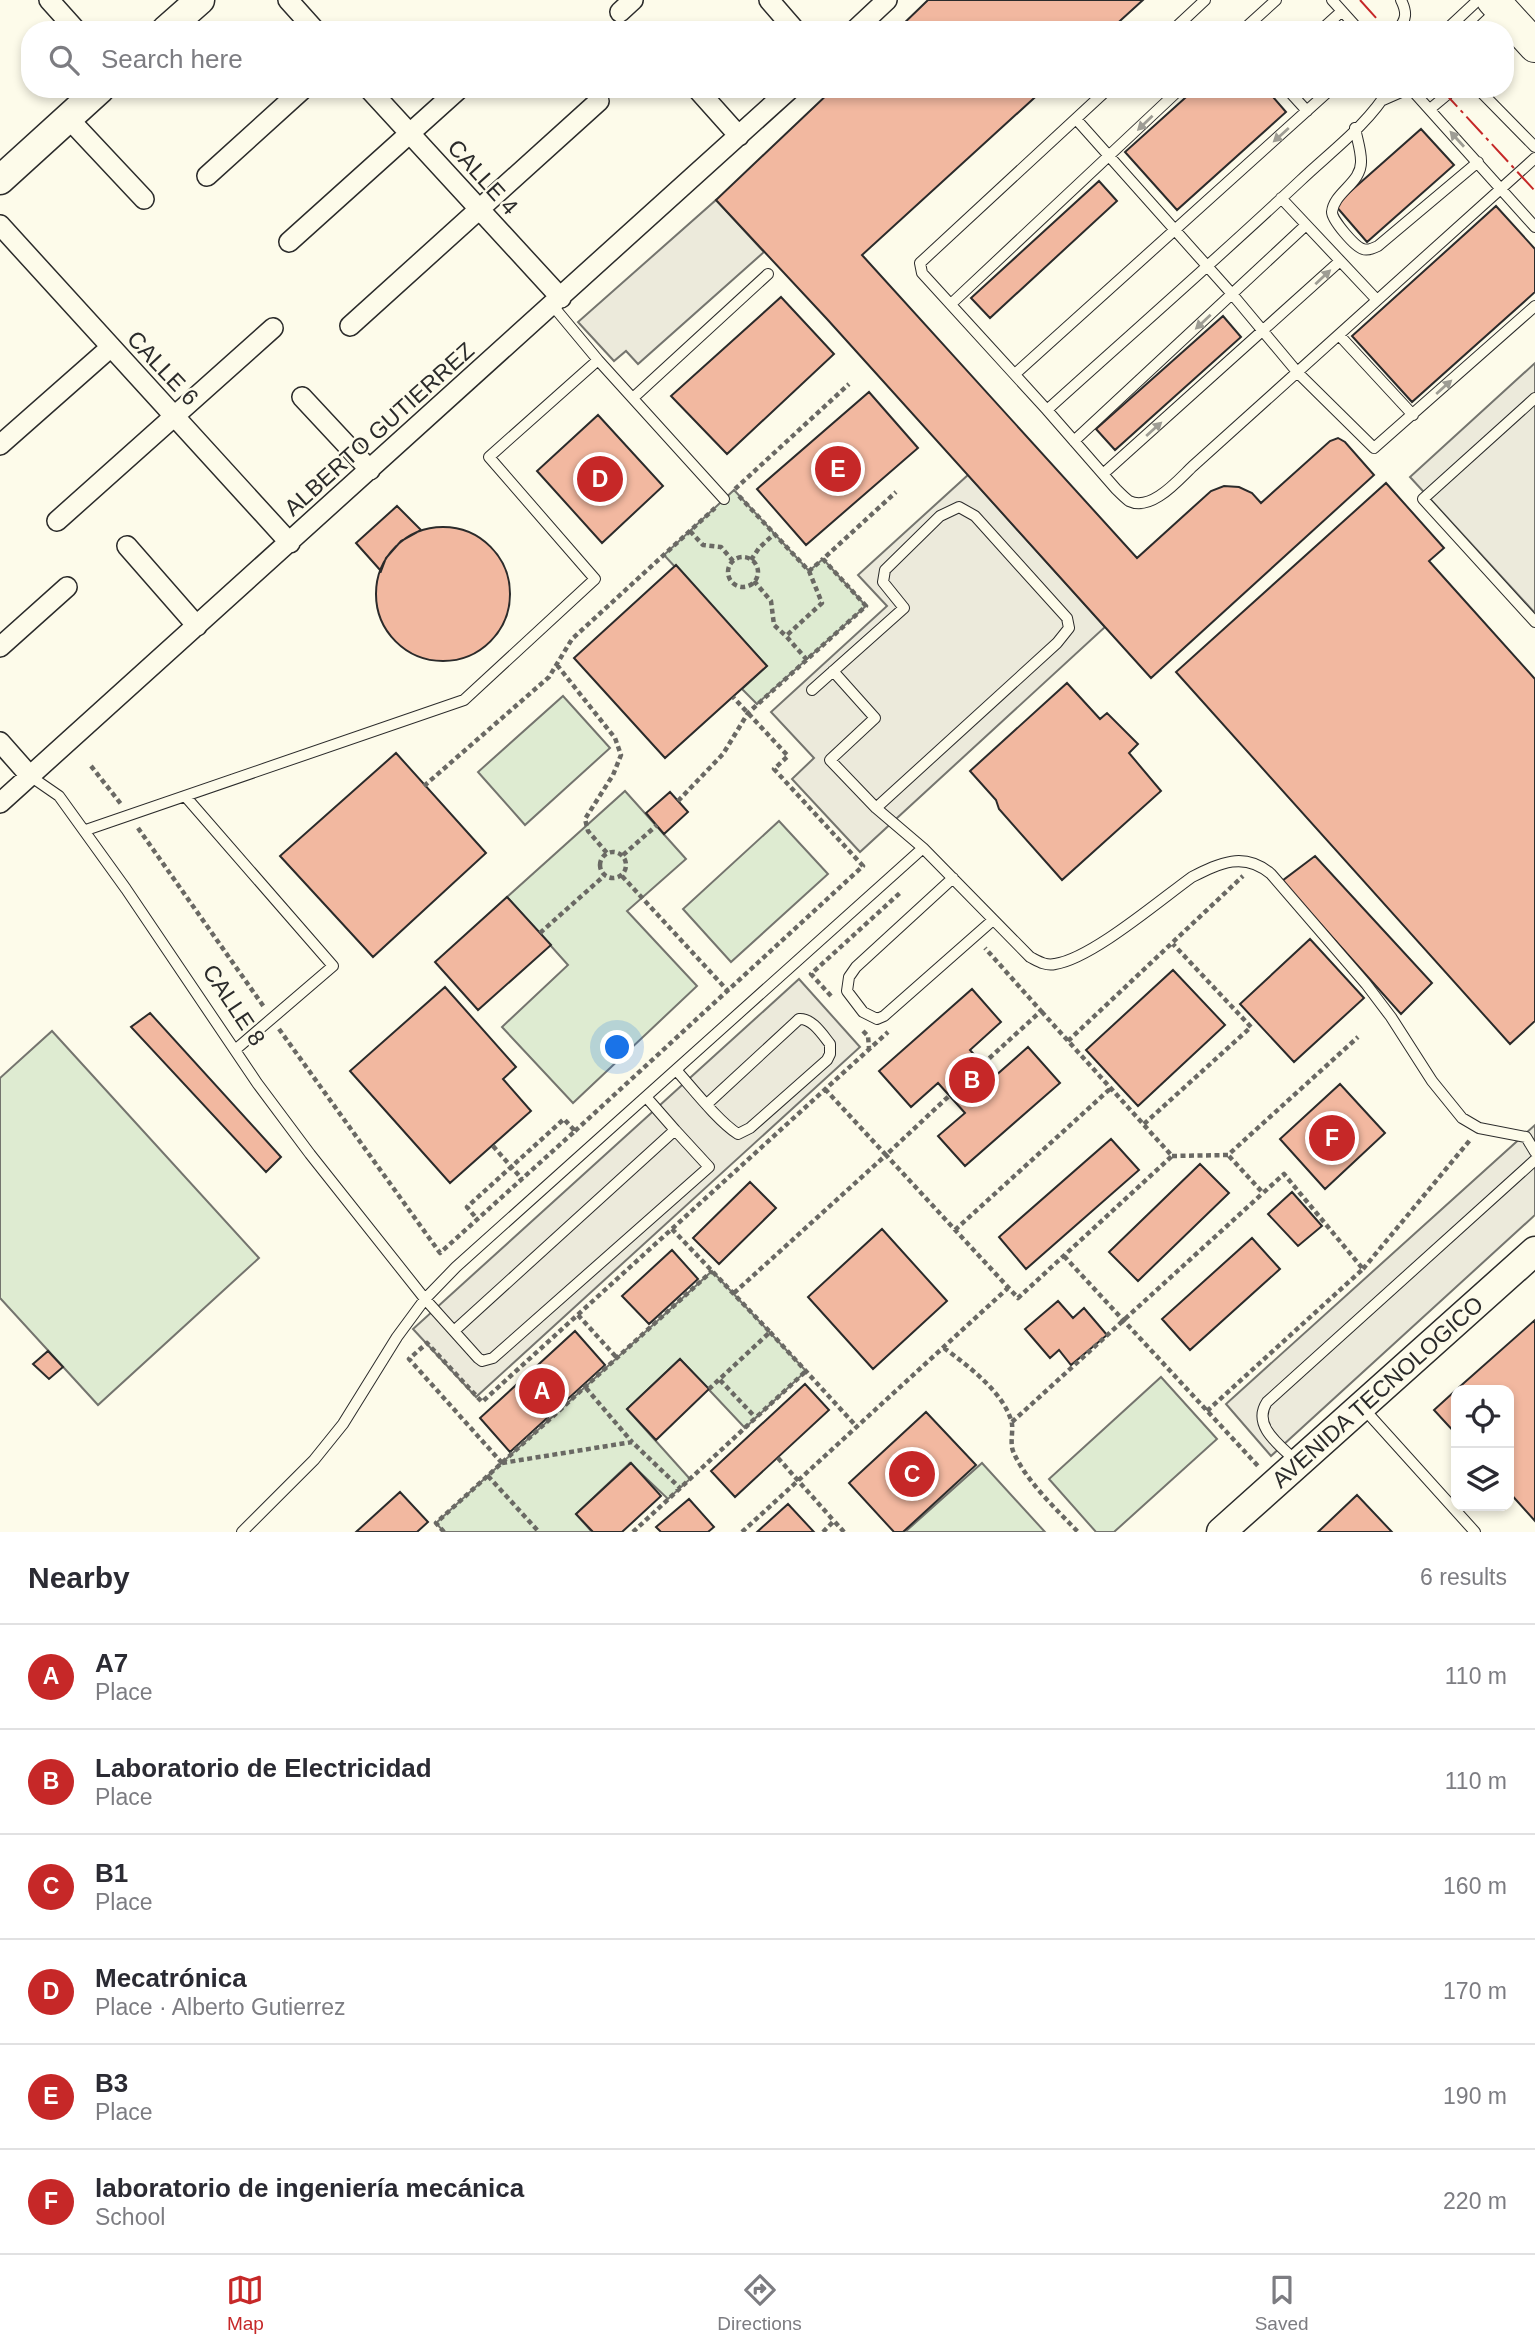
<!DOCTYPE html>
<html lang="en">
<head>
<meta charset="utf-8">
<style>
	body { margin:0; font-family:Arial,sans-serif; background:#f2f2f3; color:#2b2b33 }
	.controls { position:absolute; right:21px; bottom:21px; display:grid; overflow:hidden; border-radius:14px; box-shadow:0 4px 10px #0003 }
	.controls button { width:63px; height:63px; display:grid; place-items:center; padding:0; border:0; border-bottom:2px solid #e1e1e2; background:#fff; color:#2b2b33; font:35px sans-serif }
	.you { position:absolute; left:618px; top:1048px; width:24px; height:24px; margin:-18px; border:5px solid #fff; border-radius:50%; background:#1a73e8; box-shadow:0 0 0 10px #1a73e833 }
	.badge { display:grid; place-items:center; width:46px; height:46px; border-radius:50%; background:#c62828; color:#fff; font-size:23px; font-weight:700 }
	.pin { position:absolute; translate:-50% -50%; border:4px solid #fff; box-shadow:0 2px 7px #0006 }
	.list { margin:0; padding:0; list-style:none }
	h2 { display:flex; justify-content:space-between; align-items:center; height:91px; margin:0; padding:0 28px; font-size:30px }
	h2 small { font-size:23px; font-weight:400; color:#7c7c81 }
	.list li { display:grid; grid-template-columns:46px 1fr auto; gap:21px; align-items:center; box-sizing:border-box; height:105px; padding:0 28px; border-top:2px solid #e1e1e2 }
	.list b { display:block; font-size:26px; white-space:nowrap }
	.list p { margin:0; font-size:23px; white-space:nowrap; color:#7c7c81 }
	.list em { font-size:23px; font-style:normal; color:#7c7c81 }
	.icon { flex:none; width:38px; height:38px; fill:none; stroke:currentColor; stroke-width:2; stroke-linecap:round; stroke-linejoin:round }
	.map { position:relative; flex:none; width:1535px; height:1532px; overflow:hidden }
	.search { position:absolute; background:#fff; box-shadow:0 4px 10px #0003; left:21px; right:21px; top:21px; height:77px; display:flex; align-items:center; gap:18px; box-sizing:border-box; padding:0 24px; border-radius:28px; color:#7c7c81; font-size:26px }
	.sheet { height:721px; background:#fff }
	nav { display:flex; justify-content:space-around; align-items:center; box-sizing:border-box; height:98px; border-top:2px solid #e1e1e2; background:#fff; font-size:19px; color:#7c7c81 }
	nav a { display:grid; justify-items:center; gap:4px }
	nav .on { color:#c62828 }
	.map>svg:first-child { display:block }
	.green { fill:#deebd1; stroke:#74746e; stroke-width:2 }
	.parking { fill:#eceadb; stroke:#74746e; stroke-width:2 }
	.building { fill:#f2b8a0; stroke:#2b2b2b; stroke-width:2 }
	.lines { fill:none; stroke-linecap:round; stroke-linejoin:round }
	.lane-casing { stroke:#2b2b2b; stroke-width:12 }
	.street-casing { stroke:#2b2b2b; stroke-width:22 }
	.secondary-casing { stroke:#2b2b2b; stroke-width:31 }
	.primary-casing { stroke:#2b2b2b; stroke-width:34 }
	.path { stroke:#6a6964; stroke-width:4.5; stroke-dasharray:5 3.5; stroke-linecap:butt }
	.lane { stroke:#fdfbea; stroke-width:10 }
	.street { stroke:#fdfbea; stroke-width:19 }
	.secondary { stroke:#fdfbea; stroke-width:28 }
	.primary { stroke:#fdfbea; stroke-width:32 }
	.power { stroke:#c62828; stroke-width:2; stroke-dasharray:24 5 3.5 5; stroke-linecap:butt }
	.oneway { fill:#9e9d94 }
	.labels { text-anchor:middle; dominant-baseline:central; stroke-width:5; stroke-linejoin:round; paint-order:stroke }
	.street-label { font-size:23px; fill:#2b2b2b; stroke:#fdfbea }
</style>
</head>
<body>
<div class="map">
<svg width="1535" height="1532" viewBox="0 0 1535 1532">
	<rect width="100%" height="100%" fill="#fdfbea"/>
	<path class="green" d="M734,490L809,571L823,559L866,606L757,704L742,689L767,666L664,555Z
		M563,696L610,748L525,825L478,772Z
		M625,791L686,859L627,911L697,986L573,1103L502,1027L568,965L507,897Z
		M779,821L828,874L731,962L683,909Z
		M52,1031L259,1258L98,1405L0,1298V1078Z
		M712,1271L806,1371L745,1428L680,1359L627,1409L690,1479L668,1499L630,1463L576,1514L592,1532H444L436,1523Z
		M1161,1377L1217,1439L1114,1532H1096L1049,1479Z
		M982,1463L1045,1532H905Z"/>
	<path class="parking" d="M716,200L764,252L638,364L626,351L614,361L578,322Z
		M1535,363V613L1410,477Z
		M968,475L1105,627L860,852L792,779L814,758L771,712L887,606L858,575Z
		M799,979L860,1047L476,1397L413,1329Z
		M1535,1125V1215L1271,1456L1226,1404Z"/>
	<path class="building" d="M928,0H1143L1110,30H897Z
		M833,89H1044L862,255L1137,558L1211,491L1224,486L1239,487L1252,493L1261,503L1330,441L1338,438L1345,442L1374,475L1151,678L827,319L716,200Z
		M1195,89H1266L1286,112L1177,210L1125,152Z
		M1421,129L1454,165L1367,242L1335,205Z
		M1099,181L1117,201L990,318L971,298Z
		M1496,206L1535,249V292L1412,402L1352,336Z
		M781,297L834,354L727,454L671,396Z
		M1223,316L1241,337L1115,450L1096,429Z
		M869,392L918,448L806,545L757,489Z
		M598,415L663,486L602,543L537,471Z
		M1386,483L1444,548L1429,561L1535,679V1021L1510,1044L1176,672Z
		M397,506L421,530L401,541L386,558L381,571L356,543Z
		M376 594a67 67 0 1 1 134 0a67 67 0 1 1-134 0Z
		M676,565L767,666L665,758L574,658Z
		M1067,683L1100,719L1107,713L1138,744L1129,753L1161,791L1062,880L999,809L996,800L970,771Z
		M396,753L486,853L373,957L280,856Z
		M670,792L688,812L664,834L646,813Z
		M1315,856L1432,983L1401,1014L1282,881Z
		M507,897L551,945L478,1010L435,962Z
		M1310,939L1364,998L1294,1062L1240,1004Z
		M1173,970L1225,1025L1138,1106L1086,1050Z
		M445,987L516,1067L503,1079L531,1111L450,1183L350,1071Z
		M972,989L1001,1022L970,1050L994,1077L1028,1047L1060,1083L965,1166L938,1136L965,1113L938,1083L911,1107L879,1071Z
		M150,1013L281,1157L266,1172L131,1027Z
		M1340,1084L1385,1133L1325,1189L1280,1139Z
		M1111,1139L1139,1170L1026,1269L999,1237Z
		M1200,1164L1229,1193L1138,1281L1109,1252Z
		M750,1182L776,1208L719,1264L693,1238Z
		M1292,1192L1322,1226L1298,1246L1268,1214Z
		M882,1229L947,1301L873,1369L808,1297Z
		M1252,1238L1280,1269L1190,1350L1162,1319Z
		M672,1250L698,1279L649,1324L622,1296Z
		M1058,1301L1073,1318L1084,1308L1107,1335L1071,1365L1059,1350L1050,1358L1025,1329Z
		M1535,1320V1521L1509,1492V1390H1456Z
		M575,1331L605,1365L510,1452L480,1418Z
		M48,1351L63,1367L49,1379L33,1364Z
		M680,1359L709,1389L656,1440L627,1409Z
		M805,1384L829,1410L735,1497L711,1471Z
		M1456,1390V1434L1434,1410Z
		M926,1412L976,1465L903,1532H894L849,1483Z
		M631,1463L661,1496L622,1532H593L576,1514Z
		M400,1492L428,1522L417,1532H356Z
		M1357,1495L1392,1532H1318Z
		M689,1499L714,1527L708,1532H661L656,1527Z
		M788,1504L814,1532H757Z"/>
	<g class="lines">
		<g class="lane-casing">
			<path id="lane" d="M1332,0L1359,30
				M1173,30L1205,0
				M1243,30L1276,0
				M1321,30L1342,11
				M1397,30C1407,20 1407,12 1401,0
				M1446,30L1478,0
				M1476,30L1496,11
				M1108,89L920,263L922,273L1047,410C1131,334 1217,259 1300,181C1329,153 1368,125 1389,89
				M1287,89L1307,111
				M1411,89L1535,227
				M1478,89L1535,147
				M1383,100L1408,89
				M1430,109L1454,89
				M1076,119L1232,294L1298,373L1374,448L1535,306
				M1355,128C1357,139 1361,150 1361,161C1362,183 1334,192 1332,212C1332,220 1355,247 1363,249C1368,251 1374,248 1378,246L1478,162
				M1281,198L1377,300
				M951,304L1180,89
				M553,306L598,360L724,499
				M1339,335L1413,415
				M1015,374L1331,89
				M633,398L768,274
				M1535,398L1423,499L1535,622
				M1047,410L1116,489C1120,493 1125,498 1129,501C1152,512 1179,479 1193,466L1535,158
				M1074,441L1306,225
				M1103,474L1340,261
				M812,690L904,608L883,582L885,570L940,516L959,507L975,516L1067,618L1069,628L1057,643L876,808
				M30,776L59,796L126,889L257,1083L310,1154L425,1299L478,1358L482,1361L493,1358L709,1167L675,1130L454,1331
				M185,796L333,966L235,1050
				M86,830L464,700L595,579L489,457L598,360
				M923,848L1030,957C1038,961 1045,966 1055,964C1091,959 1160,900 1192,877C1220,863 1244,851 1271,874L1366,984L1391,1017L1432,1081L1462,1118L1479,1128L1526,1137L1535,1152
				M953,878L856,967L849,977L847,991L863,1012L877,1019L884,1016L993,920
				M677,1071C693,1089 719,1122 738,1134L750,1128L827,1060L830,1054V1044C822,1034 812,1018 799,1019L707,1104
				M647,1098L675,1130
				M1364,1409L1475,1532
				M1297,1462C1281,1446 1251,1426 1267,1402L1535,1160
				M242,1532L314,1460L343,1424L397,1337L425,1299L456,1267L923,848L876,808L830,760L875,718L833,671"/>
		</g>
		<g class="street-casing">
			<path id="street" d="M49,0L76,30
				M288,0L315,30
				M769,0L795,30
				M620,12L633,0
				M855,30L887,0
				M369,89L561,298
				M697,89L739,136
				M68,118L144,199
				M207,176L303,89
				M0,225L290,543
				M289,242L459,89
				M350,326L599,101
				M302,397L370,470
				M0,445L111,347
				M57,521L273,328
				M127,546L197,626
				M0,647L67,587
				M0,742L30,776
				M0,803L790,89"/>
		</g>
		<g class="secondary-casing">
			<g id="secondary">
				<path d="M166,30L200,0"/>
				<path d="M0,180L100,89"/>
				<path id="s1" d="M1221,1532L1535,1251"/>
			</g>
		</g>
		<g class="primary-casing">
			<path id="primary" d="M1493,0L1535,46"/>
		</g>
		<path class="path" d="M735,489L849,384
			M739,496L809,571L823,559
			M690,531L703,545L721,547L733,561
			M728 572a15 15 0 1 1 30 0a15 15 0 1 1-30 0Z
			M751,560L759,548L774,534
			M754,581L771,601L774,625L786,636
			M807,660L786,636L822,603L809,571
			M557,665L615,738L621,755L613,775L585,819L588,831L607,853
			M91,766L121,804
			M424,786L549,677L572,639L715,508
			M678,801L723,754L748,713L866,606L823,559L896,492
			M138,828L264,1007
			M600 865a13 13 0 1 1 26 0a13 13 0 1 1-26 0Z
			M623,855L657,825
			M622,876L728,991
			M540,933L605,875
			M831,996L811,974L902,891
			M279,1029L440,1253L575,1131L564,1119L467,1207L477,1219
			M863,1031L868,1036L869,1048
			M1068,1041L1243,876
			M983,1064L1041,1011L985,948
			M825,1089L886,1155L950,1095
			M1144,1124L1251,1027L1173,944
			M575,1131L863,866L774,769L788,756L733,697
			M493,1146L522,1179
			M1172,1156L1228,1155L1358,1037
			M672,1229L770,1332L709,1389
			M955,1230L1111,1088
			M1064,1256L1258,1466
			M1363,1269L1470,1140
			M734,1293L886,1155L1018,1298L1172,1156L1041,1011
			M578,1315L617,1358
			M770,1332L857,1427
			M944,1348C967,1365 1006,1394 1012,1424C1013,1433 1010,1443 1013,1451C1025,1480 1057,1510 1078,1532
			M720,1380L756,1418
			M586,1388L632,1442
			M1207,1411L1363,1269L1284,1174L1263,1193L1228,1155
			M1012,1422L1263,1193
			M778,1458L834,1521
			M502,1463L409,1359L427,1343L482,1402L888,1032
			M502,1463L632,1442L680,1488
			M488,1476L539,1532
			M444,1532L436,1523L712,1271
			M633,1532L806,1371
			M742,1532L1008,1288
			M823,1532L834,1521L844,1532"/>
		<use href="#lane" class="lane"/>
		<use href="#street" class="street"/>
		<use href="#secondary" class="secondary"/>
		<use href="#primary" class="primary"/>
		<path class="power" d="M1360,0L1387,30
			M1441,89L1535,191"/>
	</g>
	<defs><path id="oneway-solid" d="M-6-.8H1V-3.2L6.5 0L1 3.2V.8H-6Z" transform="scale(1.75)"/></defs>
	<g class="oneway">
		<use href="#oneway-solid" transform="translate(1145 123) rotate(136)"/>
		<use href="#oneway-solid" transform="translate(1281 135) rotate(138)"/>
		<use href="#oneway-solid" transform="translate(1457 139) rotate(-132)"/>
		<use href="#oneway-solid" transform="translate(1323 277) rotate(-43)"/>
		<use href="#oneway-solid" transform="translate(1203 322) rotate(137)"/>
		<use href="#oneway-solid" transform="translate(1444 387) rotate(-42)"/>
		<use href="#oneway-solid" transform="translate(1154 429) rotate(-42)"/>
	</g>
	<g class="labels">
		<g class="street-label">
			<text transform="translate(483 177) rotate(48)">CALLE 4</text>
			<text transform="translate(163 368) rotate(47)">CALLE 6</text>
			<text transform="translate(379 429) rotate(-42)">ALBERTO GUTIERREZ</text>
			<text transform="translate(234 1005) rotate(56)">CALLE 8</text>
			<text stroke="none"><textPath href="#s1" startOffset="210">AVENIDA TECNOLOGICO</textPath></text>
		</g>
	</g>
</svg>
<div class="controls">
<button><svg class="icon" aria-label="locate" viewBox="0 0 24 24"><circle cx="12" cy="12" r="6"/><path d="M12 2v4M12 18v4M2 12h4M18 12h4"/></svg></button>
<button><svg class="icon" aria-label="layers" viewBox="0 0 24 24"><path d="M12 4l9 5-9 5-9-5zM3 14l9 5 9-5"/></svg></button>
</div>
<div class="you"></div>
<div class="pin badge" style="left:542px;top:1391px">A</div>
<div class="pin badge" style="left:972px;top:1080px">B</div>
<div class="pin badge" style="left:912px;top:1474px">C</div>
<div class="pin badge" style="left:600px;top:479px">D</div>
<div class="pin badge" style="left:838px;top:469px">E</div>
<div class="pin badge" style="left:1332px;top:1138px">F</div>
<div class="search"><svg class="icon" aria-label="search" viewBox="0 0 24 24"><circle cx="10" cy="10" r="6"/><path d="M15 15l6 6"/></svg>Search here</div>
</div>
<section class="sheet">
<h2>Nearby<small>6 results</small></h2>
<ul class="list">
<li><span class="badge">A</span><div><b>A7</b><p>Place</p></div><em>110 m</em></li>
<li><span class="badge">B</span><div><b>Laboratorio de Electricidad</b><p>Place</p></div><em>110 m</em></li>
<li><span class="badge">C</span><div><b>B1</b><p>Place</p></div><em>160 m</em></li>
<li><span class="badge">D</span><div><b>Mecatrónica</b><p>Place · Alberto Gutierrez</p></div><em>170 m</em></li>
<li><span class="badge">E</span><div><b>B3</b><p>Place</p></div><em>190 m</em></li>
<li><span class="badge">F</span><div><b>laboratorio de ingeniería mecánica</b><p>School</p></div><em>220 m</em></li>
</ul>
</section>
<nav>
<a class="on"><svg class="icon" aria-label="map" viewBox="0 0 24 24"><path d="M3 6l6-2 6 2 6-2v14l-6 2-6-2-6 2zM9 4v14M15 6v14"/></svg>Map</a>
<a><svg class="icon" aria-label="directions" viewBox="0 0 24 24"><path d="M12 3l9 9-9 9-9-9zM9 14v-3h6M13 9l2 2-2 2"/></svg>Directions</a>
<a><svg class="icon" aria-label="saved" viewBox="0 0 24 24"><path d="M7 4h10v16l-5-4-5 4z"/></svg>Saved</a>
</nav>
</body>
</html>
